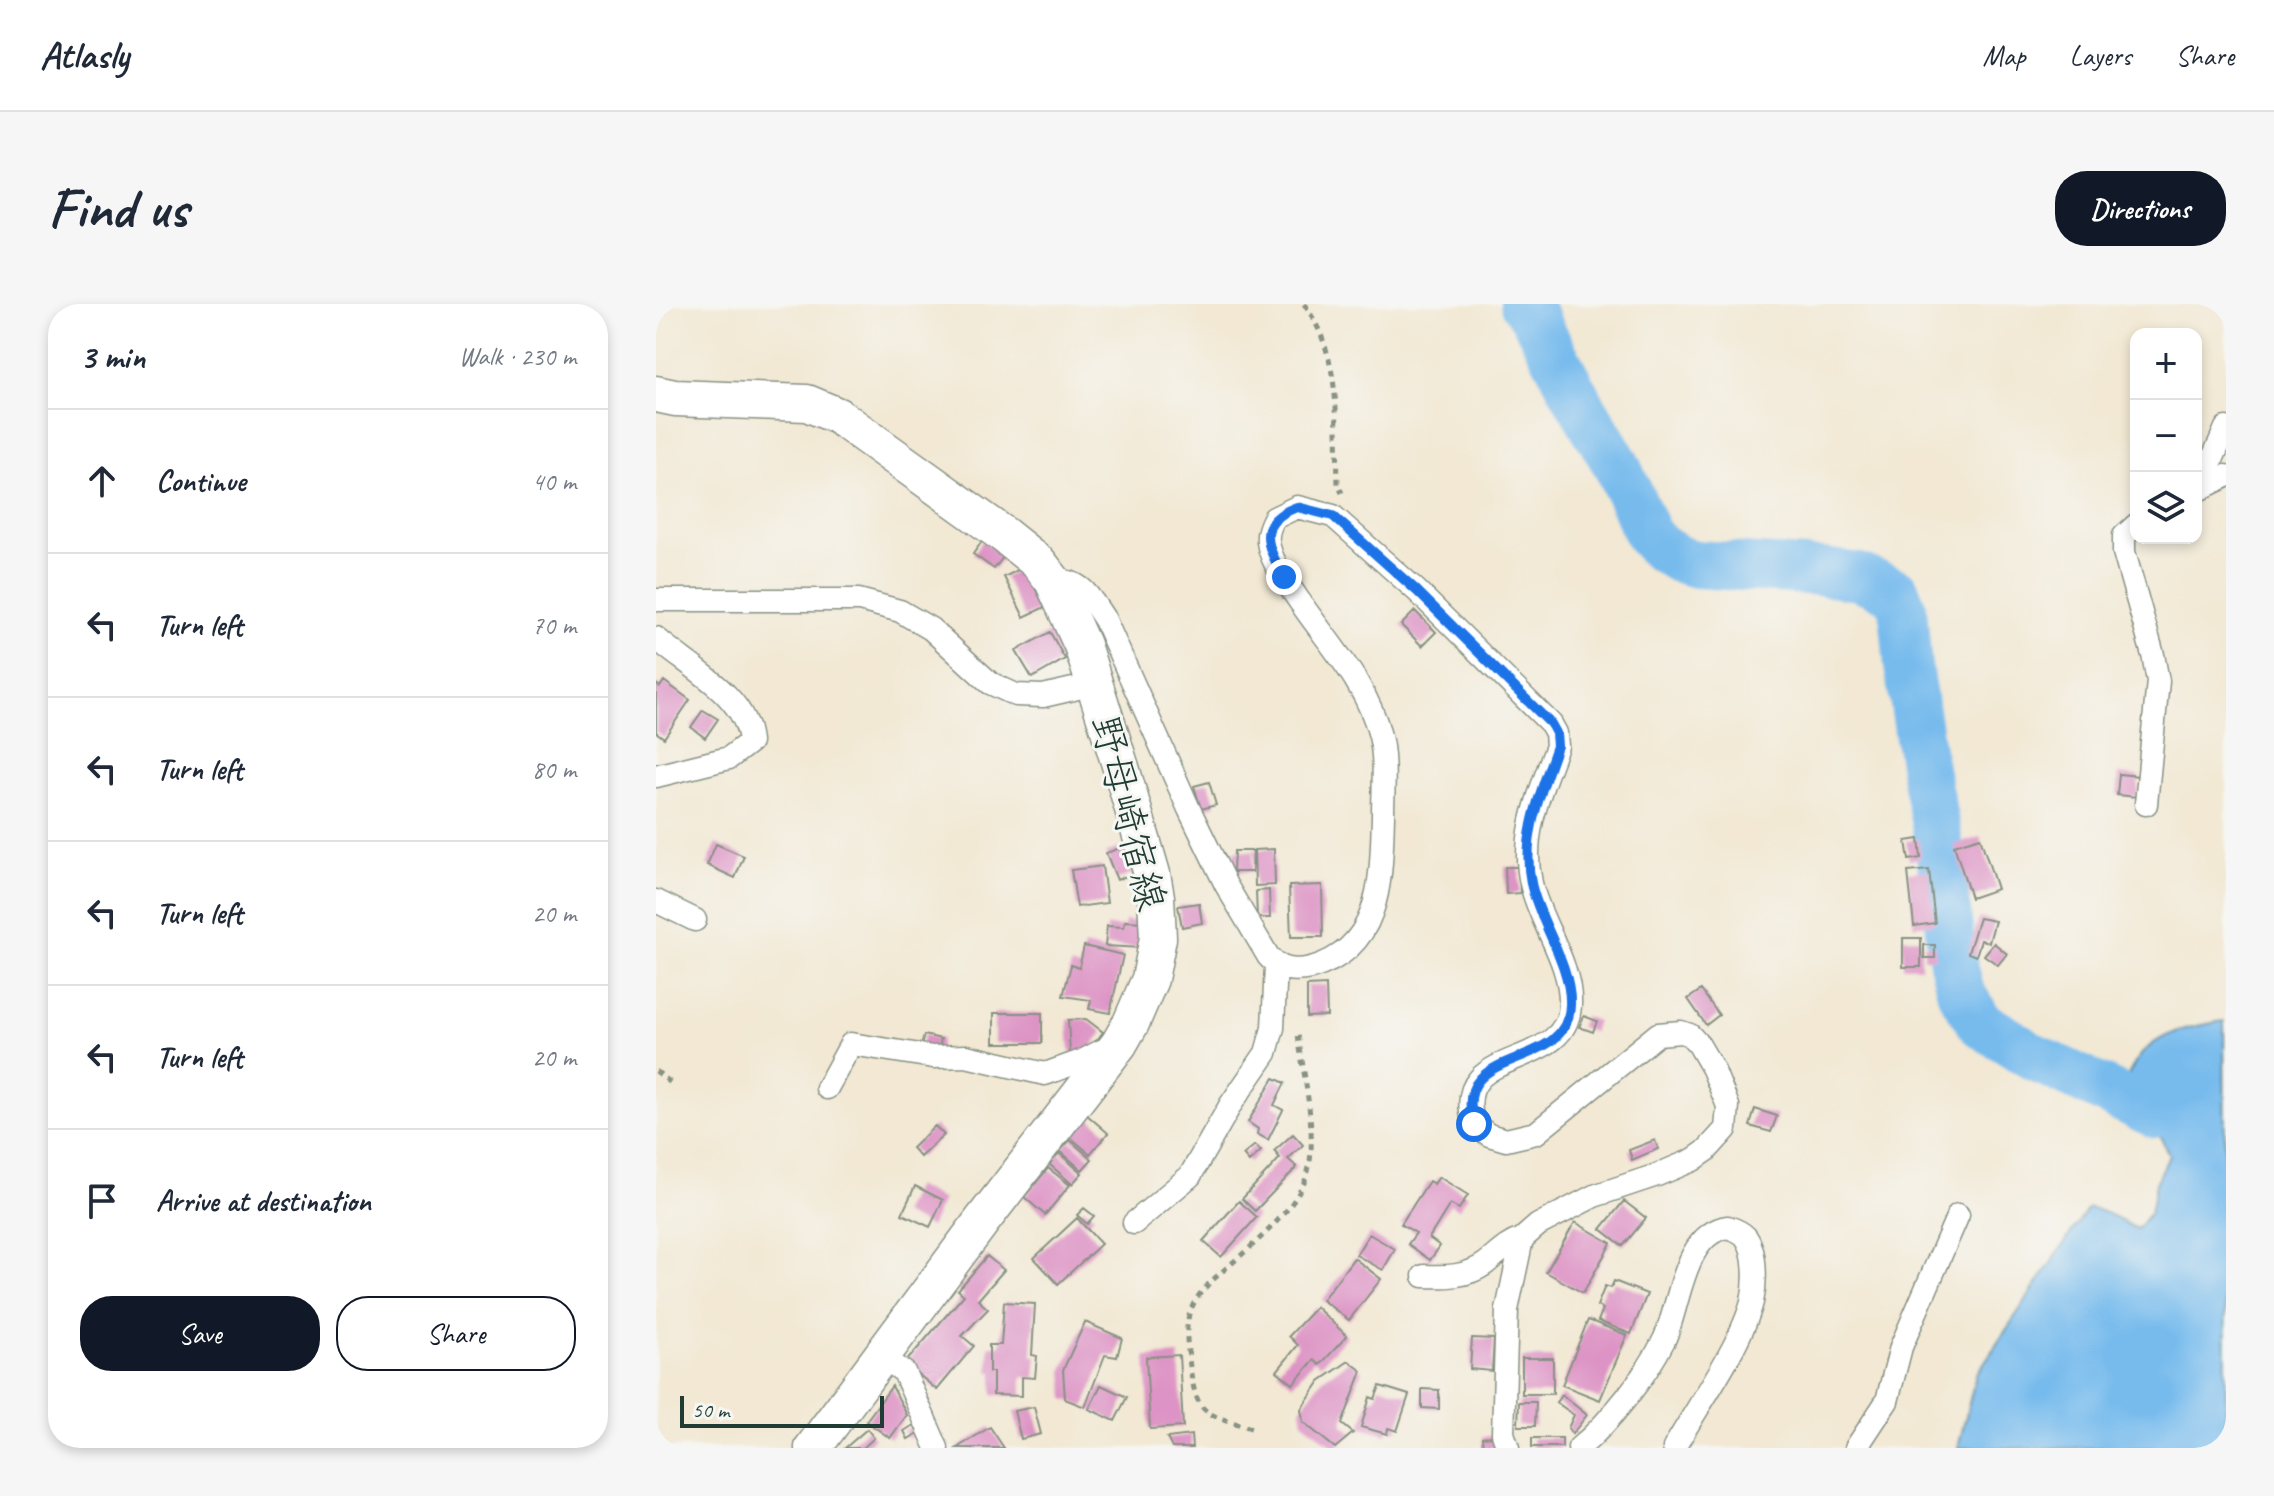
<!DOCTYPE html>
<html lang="en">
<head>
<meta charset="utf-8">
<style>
	body { margin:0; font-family:Caveat,"Klee One",sans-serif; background:#f6f6f7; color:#1f2937 }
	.controls { position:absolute; right:24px; top:24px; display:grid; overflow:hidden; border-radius:16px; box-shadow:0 4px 12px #0003 }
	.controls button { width:72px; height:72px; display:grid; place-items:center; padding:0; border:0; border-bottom:2px solid #e0e1e3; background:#fff; color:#1f2937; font:40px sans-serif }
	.scale { position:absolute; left:24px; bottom:20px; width:204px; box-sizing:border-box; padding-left:8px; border:4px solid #1f3d34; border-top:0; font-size:22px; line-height:28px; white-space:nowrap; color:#1f3d34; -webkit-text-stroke:6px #f6f6f2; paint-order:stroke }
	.stop { position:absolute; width:24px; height:24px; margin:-18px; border:6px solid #1a73e8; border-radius:50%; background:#fff }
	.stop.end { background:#1a73e8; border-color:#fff; box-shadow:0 2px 8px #0008 }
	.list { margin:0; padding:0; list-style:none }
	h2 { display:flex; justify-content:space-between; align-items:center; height:104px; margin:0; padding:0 32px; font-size:34px }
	h2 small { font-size:26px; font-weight:400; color:#747a83 }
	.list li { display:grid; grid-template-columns:52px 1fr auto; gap:24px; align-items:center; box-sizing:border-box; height:144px; padding:0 32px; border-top:2px solid #e0e1e3 }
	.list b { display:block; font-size:30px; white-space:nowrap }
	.list em { font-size:26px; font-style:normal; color:#747a83 }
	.actions { display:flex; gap:16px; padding:24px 32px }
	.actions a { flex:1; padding:18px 0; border:2px solid #111827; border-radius:32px; text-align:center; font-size:28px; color:#111827 }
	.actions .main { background:#111827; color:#fff }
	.icon { flex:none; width:44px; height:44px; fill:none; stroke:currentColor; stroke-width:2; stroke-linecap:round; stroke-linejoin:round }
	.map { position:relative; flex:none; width:1570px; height:1144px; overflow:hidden; border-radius:32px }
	header { display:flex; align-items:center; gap:48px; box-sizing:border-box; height:112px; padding:0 40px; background:#fff; border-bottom:2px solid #e0e1e3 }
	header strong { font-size:38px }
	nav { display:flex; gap:44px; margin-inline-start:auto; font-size:28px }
	.intro { display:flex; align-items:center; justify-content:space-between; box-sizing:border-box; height:192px; padding:0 48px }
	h1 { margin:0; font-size:56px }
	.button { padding:20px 36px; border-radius:32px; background:#111827; color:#fff; font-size:28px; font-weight:700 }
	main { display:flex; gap:48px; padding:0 48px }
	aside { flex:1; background:#fff; border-radius:32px; box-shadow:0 4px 12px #0003 }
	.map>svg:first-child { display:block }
	.water { fill:#77bbed; stroke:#4b7c90; stroke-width:2 }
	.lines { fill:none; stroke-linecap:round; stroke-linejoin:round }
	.river { stroke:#77bbed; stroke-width:48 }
	.building { fill:#dd93c5 }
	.minor-casing { stroke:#889284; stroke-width:25 }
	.primary-casing { stroke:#889284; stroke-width:39 }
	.path { stroke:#889284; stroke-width:5; stroke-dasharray:6 6; stroke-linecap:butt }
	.minor { stroke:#fff; stroke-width:22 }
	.primary { stroke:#fff; stroke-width:36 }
	.route { stroke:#1a73e8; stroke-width:10 }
	.labels { text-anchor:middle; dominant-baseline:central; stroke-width:6; stroke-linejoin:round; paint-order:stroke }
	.street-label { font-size:40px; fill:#1f3d34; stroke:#f6f6f2 }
</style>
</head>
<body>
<header>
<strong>Atlasly</strong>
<nav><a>Map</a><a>Layers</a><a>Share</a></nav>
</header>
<div class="intro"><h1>Find us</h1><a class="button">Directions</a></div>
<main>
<aside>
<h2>3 min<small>Walk · 230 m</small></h2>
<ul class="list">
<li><svg class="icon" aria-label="ahead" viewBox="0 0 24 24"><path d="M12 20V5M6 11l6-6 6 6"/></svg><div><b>Continue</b></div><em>40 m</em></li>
<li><svg class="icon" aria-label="left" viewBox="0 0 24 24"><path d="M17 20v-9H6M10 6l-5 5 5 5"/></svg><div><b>Turn left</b></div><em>70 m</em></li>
<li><svg class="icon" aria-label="left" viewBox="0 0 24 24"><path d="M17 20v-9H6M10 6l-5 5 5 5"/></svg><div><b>Turn left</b></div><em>80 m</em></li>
<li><svg class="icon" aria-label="left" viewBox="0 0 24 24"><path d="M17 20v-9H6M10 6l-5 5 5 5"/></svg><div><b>Turn left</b></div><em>20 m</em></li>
<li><svg class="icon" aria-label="left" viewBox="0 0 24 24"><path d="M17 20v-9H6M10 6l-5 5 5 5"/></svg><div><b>Turn left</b></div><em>20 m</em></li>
<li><svg class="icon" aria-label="arrive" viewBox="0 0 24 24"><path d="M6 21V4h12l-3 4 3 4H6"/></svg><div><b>Arrive at destination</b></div></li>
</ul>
<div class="actions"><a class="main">Save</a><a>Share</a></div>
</aside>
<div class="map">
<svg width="1570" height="1144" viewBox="0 0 1570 1144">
	<rect width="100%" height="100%" fill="#f6f6f2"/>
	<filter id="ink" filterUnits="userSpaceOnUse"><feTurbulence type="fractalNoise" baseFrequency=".0125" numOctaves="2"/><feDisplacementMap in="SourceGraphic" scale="16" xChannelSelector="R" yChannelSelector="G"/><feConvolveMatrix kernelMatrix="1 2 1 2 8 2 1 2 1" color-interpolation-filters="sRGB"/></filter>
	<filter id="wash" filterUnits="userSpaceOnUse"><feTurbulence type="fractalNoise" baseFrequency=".006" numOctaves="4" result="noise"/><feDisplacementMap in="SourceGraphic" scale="32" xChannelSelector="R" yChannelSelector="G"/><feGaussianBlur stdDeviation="1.8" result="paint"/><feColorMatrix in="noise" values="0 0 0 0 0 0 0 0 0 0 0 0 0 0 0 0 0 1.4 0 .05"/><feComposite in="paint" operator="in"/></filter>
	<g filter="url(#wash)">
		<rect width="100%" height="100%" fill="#f2e8d3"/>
		<path class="water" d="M1568,717L1570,1144H1302L1320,1071L1432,904C1450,906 1464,918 1481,925L1494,909L1500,879L1513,852L1502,827L1459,799C1465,786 1471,772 1479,759C1497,729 1536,722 1568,717Z"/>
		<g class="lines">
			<path class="river" d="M868,0L879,15L921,94L960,160L992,231L1003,243L1022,255L1040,260L1167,268L1203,273L1240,288L1247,306L1252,362L1268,465L1282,534L1297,658L1305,689L1325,720L1380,754L1499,810"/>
		</g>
		<g id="blocks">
			<path class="building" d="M327,236L348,252L338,265L317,250Z
				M368,263L389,303L368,313L348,273Z
				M759,307L780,328L766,342L745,321Z
				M394,328L409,355L376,374L360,347Z
				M8,377L34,396L8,434L0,428V380L4,383Z
				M47,406L62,415L49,434L35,423Z
				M1463,470L1483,472L1481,493L1461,491Z
				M553,478L560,501L545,505L538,482Z
				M1324,533L1341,585L1315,594L1298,541Z
				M1263,535L1265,554L1253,556L1250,537Z
				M60,540L88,552L79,574L51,561Z
				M467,543L478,569L461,576L450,549Z
				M618,545L619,581L599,582L598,546Z
				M578,547H597L596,568H577Z
				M446,562L451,599L421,603L415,566Z
				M849,563H863L864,589L850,590Z
				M1273,566L1279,619L1258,622L1252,568Z
				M666,581L667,633H635L633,582Z
				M613,586L614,614H601L600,587Z
				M543,599L546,619L526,623L522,602Z
				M1323,614L1339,617L1333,638L1325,636L1320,652L1312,649Z
				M469,617L488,618L486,644L449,642L451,622L468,623Z
				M1247,634H1265V663H1247Z
				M1338,639L1351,650L1342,661L1328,651Z
				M1268,641H1279V654H1268Z
				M428,642L467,651L454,709L433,705L435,696L407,692L415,661L423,664Z
				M670,681L671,712L651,713V682Z
				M1045,686L1063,711L1050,721L1032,695Z
				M338,709H386V739H338Z
				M928,712L941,717L937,728L923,723Z
				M430,715L447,728L433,747L414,749L412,716Z
				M268,731L285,735L283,745L265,741Z
				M618,774L629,779L618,801L627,806L612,836L601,830L602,825L592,818Z
				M1099,805L1121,812L1115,828L1094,822Z
				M430,810L452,829L434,850L412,831Z
				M279,822L288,831L264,853L256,844Z
				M637,830L647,841L632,855L641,863L599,907L586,895L624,854L618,847Z
				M414,836L436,855L426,866L404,847Z
				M999,836L1002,845L976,856L973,846Z
				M599,841L605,847L593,858L587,851Z
				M403,849L426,869L416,880L393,860Z
				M392,864L414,881L389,911L368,893Z
				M783,873L812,891L803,905L794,900L773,934L784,942L774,956L752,940L760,929L745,920L773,877L778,880Z
				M259,882L287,896L274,923L246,910Z
				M583,897L601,913L565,953L547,937Z
				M968,897L990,914L967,942L945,925Z
				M428,904L438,912L431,920L421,911Z
				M421,914L445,940L402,980L378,954Z
				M919,918L955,939L927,989L890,968Z
				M713,930L739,945L727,966L700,951Z
				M331,952L348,966L322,996L332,1005L306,1032L318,1042L281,1086L249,1059L308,991L302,986Z
				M698,954L725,975L693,1016L666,996Z
				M958,977L991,990L975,1030L942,1017L947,1005L941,1002L949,982L955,984Z
				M348,998L379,1000L376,1051L381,1052L379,1074L366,1073V1092L337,1091V1068H333V1041H345Z
				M660,1003L691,1032L664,1061L658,1056L637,1080L621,1067L642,1041L633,1032Z
				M932,1016L971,1031L944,1096L906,1081Z
				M429,1018L466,1034L461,1053L449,1051L429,1103L409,1095L407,1066Z
				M816,1034L838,1035L836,1067L814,1065Z
				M523,1051L527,1123L494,1125L490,1053Z
				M866,1054H897V1090H866Z
				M693,1057L706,1067L686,1120L697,1129L679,1144L647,1118L645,1105L664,1077Z
				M445,1081L471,1093L459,1117L433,1105Z
				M236,1082L251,1111L234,1134L210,1117Z
				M724,1082L753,1091L741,1127L732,1124L731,1130L705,1123L714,1093L719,1095Z
				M766,1085L783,1086V1105L766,1104Z
				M906,1091L931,1111L916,1130L912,1124L918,1111L900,1098Z
				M863,1098H880L879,1122H862Z
				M378,1103L385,1130L365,1135L358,1107Z
				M261,1119L266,1127L252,1135L248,1127Z
				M334,1123L348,1144H301Z
				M211,1125L218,1134L207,1144H189Z
				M535,1131L536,1144H516L511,1134Z
				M838,1132L839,1144H827L826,1133Z
				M876,1134H906V1143H876Z"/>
		</g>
	</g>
	<g filter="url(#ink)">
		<use href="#blocks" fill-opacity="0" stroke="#889284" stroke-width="2"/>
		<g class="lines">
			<g class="minor-casing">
				<path id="minor" d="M1540,186L1545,181L1570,124
					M1540,187L1570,172
					M1480,221L1468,232V248L1497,351L1502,377L1490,500
					M397,277C426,274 434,294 449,316L533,505L570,581L612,652C624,666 637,668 655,664C727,644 725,573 727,512C727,486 730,457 724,432C711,377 666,333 636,286C627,273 617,259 613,243C610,232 613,224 618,214L641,203L677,212L761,287L895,420L900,429L901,442C885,486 864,531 875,579C883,618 916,659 914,701C911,770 792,739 818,820L833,831L850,836L880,829L1002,730L1025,728L1034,731L1043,741L1057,765L1072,802L1070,825L1050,847L1037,856L1001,871L938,892L882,921L866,935L851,1006L847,1129L852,1144
					M0,296H203L244,307L275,325L334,379L360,391L387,392L439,380
					M0,334C31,362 91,391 94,438L73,454L0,472
					M0,597L39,616
					M171,784L195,740L277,753L310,752L389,770L428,756L445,747H455
					M478,919L534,872L575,800L610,749L617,724L620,661
					M768,972C789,973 811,973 829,960C842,950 850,940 866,935
					M225,1052L248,1068L281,1144
					M923,1144C954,1118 990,1072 1008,1036C1024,1002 1027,929 1072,923C1078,925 1084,927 1089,932C1101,946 1100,980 1096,998C1085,1041 1041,1103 1018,1144
					M1200,1144L1231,1097L1245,1043L1302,911"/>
			</g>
			<g class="primary-casing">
				<path id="primary" d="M0,90L19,94L151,99L182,112L348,231L383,259L397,277L426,341L466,467L496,570L500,593L502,634L494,675L475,719L463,740L326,917L157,1144"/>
			</g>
			<path class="path" d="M648,0C686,53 680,118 682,180L686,189
				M0,767L15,779
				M595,1124C550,1109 541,1114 534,1063C532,1046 528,1024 534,1008C542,985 565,969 582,954C605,934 633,909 647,881C666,844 647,771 642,730"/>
			<use href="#minor" class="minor"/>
			<use href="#primary" class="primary"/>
		</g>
	</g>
	<g class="lines" filter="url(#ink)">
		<path class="route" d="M628,273C610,241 599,218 641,203L677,212L761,287L895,420L900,429L901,442C886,486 865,531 875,579C882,616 916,661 914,701C912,770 793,739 818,820"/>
	</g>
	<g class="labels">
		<g class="street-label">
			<text transform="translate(472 509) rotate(76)">野母崎宿線</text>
		</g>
	</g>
</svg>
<div class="controls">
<button>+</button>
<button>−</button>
<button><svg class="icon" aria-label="layers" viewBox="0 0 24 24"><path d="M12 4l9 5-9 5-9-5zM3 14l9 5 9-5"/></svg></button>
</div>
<div class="scale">50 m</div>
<div class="stop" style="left:818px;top:820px"></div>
<div class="stop end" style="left:628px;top:273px"></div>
</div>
</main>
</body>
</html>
